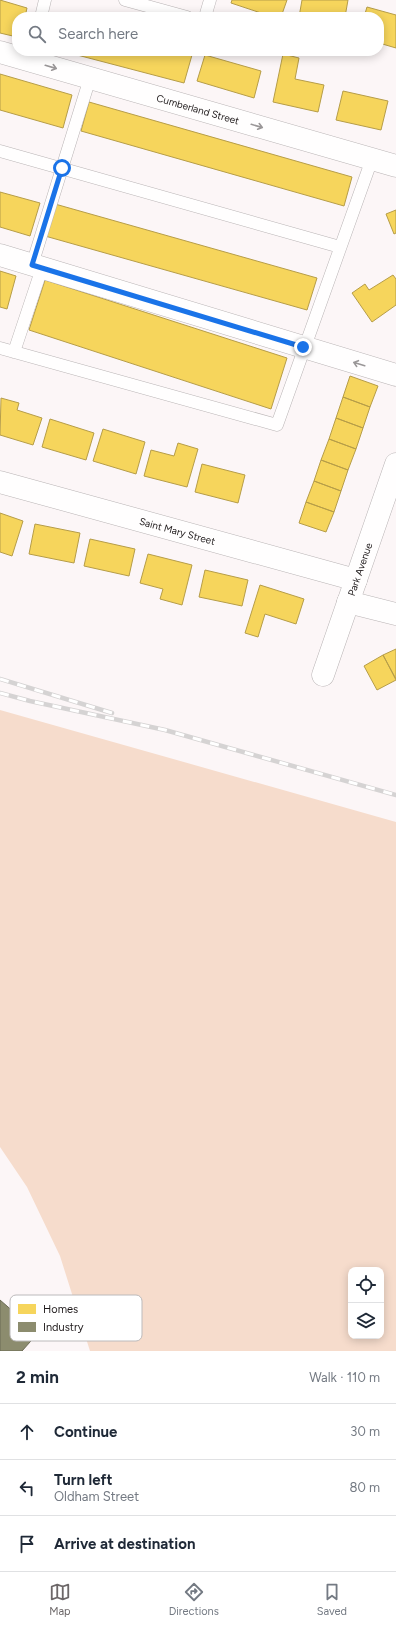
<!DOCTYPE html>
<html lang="en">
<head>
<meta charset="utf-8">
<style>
	body { margin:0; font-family:Figtree,sans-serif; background:#f2f2f3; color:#1f2937 }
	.controls { position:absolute; right:12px; bottom:12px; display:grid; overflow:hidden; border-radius:8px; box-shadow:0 2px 10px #0003 }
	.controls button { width:36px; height:36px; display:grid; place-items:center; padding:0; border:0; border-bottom:1px solid #e0e1e3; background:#fff; color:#1f2937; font:20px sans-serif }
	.stop { position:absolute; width:12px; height:12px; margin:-9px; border:3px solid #1a73e8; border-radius:50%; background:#fff }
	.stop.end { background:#1a73e8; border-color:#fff; box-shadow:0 1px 4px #0008 }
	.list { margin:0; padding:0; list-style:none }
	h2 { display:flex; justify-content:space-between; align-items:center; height:52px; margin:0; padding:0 16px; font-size:17px }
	h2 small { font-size:13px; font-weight:400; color:#747a83 }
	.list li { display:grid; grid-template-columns:26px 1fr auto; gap:12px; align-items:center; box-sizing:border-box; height:56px; padding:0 16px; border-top:1px solid #e0e1e3 }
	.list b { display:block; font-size:15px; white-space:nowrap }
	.list p { margin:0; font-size:13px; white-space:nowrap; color:#747a83 }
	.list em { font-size:13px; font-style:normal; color:#747a83 }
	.icon { flex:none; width:22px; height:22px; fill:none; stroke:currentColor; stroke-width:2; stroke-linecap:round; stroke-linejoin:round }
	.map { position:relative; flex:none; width:396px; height:1351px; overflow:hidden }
	.search { position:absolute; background:#fff; box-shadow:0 2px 10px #0003; left:12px; right:12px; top:12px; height:44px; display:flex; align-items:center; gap:10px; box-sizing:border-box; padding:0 14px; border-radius:16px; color:#747a83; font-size:15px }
	.sheet { height:220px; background:#fff }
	nav { display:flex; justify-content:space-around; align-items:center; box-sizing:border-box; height:56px; border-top:1px solid #e0e1e3; background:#fff; font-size:11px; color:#747a83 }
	nav a { display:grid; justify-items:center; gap:2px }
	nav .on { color:#6c6768 }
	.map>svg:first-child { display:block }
	.green { fill:#f6dccc; fill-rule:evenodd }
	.homes { fill:#f6d55c; stroke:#b69d48 }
	.industry { fill:#8c8c6e; stroke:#6b6a55 }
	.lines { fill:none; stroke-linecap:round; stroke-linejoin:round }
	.lane-casing { stroke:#b9b4b5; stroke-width:13 }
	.street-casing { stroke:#b9b4b5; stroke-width:23 }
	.lane { stroke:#fffefe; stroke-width:12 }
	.street { stroke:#fffefe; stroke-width:22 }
	.rail-casing { stroke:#d5d3d3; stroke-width:4.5 }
	.rail { stroke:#fff; stroke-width:3; stroke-dasharray:9; stroke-linecap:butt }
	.oneway { stroke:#9a9798 }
	.route { stroke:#1a73e8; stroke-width:5 }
	.labels { text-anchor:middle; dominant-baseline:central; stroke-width:4; stroke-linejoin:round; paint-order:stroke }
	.street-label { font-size:10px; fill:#1f1a1b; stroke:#fff }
	.key { fill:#fff; stroke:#bcbabb; stroke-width:1 }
	.key-label { font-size:11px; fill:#1f1a1b }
</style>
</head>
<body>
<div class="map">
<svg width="396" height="1351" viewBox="0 0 396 1351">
	<rect width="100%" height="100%" fill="#fcf6f7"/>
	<path class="green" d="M0,710L396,822V1351H90L60,1256L27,1187L0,1147ZM351,1270H381V1336H351Z"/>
	<path class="homes" d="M0,0L27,8L25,17H17V37L0,33Z
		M232,0H287L281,17H273L231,3Z
		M302,0H348L345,17H299Z
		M367,7L396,15V48L379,43V17H364Z
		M62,51H178L192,55L184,83Z
		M283,54L299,58L295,79L324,85L318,112L273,102Z
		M205,55L261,71L254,98L197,81Z
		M0,74L72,95L63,128L0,110Z
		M343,91L388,101L381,130L336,120Z
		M89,102L352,177L344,206L81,131Z
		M0,192L40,203L30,236L0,227Z
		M55,204L317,278L307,310L45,236Z
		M396,210V233L394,234L386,214Z
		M0,271L16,276L7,309L0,307Z
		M393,275L396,279V305L372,322L352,293L365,284L369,290Z
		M45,280L287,358L271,409L29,330Z
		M350,376L378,386L370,407L343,397Z
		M343,397L370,407L363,428L336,418Z
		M1,398L19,403L17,410L42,418L33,445L0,435Z
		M336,418L363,428L356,449L329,439Z
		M50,419L94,433L86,460L42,447Z
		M103,429L145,442L136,474L93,461Z
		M329,439L356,449L348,470L321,460Z
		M178,443L198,449L187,487L144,476L151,450L174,456Z
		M321,460L348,470L341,491L314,481Z
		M202,464L245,475L238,503L195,492Z
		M314,481L341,491L334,512L306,502Z
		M306,502L334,512L326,532L299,523Z
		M0,513L23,521L12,556L0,552Z
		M35,524L80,533L74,563L29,554Z
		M90,539L135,549L129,576L84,566Z
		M148,554L192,565L182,605L160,599L163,589L140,583Z
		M205,570L248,580L242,606L199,597Z
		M260,585L304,599L296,624L265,614L258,637L245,633Z
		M396,649V679L383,655Z
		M383,655L396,680L377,690L364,666Z"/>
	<path class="industry" d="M0,1300L38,1333L22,1351H0Z"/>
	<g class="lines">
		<g class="lane-casing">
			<path id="lane" d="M125,0L187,17
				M41,17L45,0
				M205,17L210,0
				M0,151L340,247
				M32,265L90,78
				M0,348L277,425L372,159
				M14,352L42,268"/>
		</g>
		<g class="street-casing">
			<g id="street">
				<path id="s1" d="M0,52L396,166"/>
				<path d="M0,255L396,375"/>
				<path id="s2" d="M0,482L356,580"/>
				<path d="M348,602L396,614"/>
				<path id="s3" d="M323,675L396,464"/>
			</g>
		</g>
		<use href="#lane" class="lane"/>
		<use href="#street" class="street"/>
		<g class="rail-casing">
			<path id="rail" d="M0,679L112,713
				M0,693L30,701L165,730L396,795"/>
		</g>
		<use href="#rail" class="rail"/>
	</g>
	<defs><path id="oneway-shaft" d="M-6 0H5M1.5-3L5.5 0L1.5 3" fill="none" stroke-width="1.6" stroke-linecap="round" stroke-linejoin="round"/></defs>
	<g class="oneway">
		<use href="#oneway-shaft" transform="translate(51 67) rotate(16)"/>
		<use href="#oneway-shaft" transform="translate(257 126) rotate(16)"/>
		<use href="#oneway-shaft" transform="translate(359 364) rotate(-163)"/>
	</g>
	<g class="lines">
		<path class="route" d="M62,168L32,265L303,347"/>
	</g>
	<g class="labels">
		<g class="street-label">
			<text stroke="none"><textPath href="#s1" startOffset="206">Cumberland Street</textPath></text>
			<text stroke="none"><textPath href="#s2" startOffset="184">Saint Mary Street</textPath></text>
			<text stroke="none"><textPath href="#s3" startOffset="112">Park Avenue</textPath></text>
		</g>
	</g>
	<rect x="10" y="1295" width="132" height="46" rx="6" class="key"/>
	<rect x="18" y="1304" width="18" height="10" fill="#f6d55c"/>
	<rect x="18" y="1322" width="18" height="10" fill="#8c8c6e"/>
	<g class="key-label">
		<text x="43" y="1313">Homes</text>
		<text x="43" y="1331">Industry</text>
	</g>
</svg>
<div class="controls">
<button><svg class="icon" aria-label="locate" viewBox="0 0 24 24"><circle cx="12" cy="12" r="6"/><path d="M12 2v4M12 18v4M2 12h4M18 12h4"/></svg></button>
<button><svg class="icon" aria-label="layers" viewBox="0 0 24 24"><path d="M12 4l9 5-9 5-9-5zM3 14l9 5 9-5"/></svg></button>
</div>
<div class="stop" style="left:62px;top:168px"></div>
<div class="stop end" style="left:303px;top:347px"></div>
<div class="search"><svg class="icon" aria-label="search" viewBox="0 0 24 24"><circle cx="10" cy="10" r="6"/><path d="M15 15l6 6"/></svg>Search here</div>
</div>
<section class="sheet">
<h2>2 min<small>Walk · 110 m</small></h2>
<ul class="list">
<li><svg class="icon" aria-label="ahead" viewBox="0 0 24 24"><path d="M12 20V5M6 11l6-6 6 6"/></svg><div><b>Continue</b></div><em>30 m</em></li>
<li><svg class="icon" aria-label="left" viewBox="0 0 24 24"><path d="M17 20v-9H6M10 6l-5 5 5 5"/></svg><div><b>Turn left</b><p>Oldham Street</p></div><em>80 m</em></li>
<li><svg class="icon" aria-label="arrive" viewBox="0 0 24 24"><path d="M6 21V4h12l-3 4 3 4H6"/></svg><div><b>Arrive at destination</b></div></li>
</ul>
</section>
<nav>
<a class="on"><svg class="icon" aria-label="map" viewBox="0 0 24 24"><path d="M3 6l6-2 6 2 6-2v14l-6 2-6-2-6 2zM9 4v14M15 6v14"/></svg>Map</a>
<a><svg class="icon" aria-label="directions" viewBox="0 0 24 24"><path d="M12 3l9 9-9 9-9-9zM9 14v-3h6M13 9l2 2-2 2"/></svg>Directions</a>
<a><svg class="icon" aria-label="saved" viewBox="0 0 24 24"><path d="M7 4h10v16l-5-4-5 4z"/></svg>Saved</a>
</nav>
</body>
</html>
